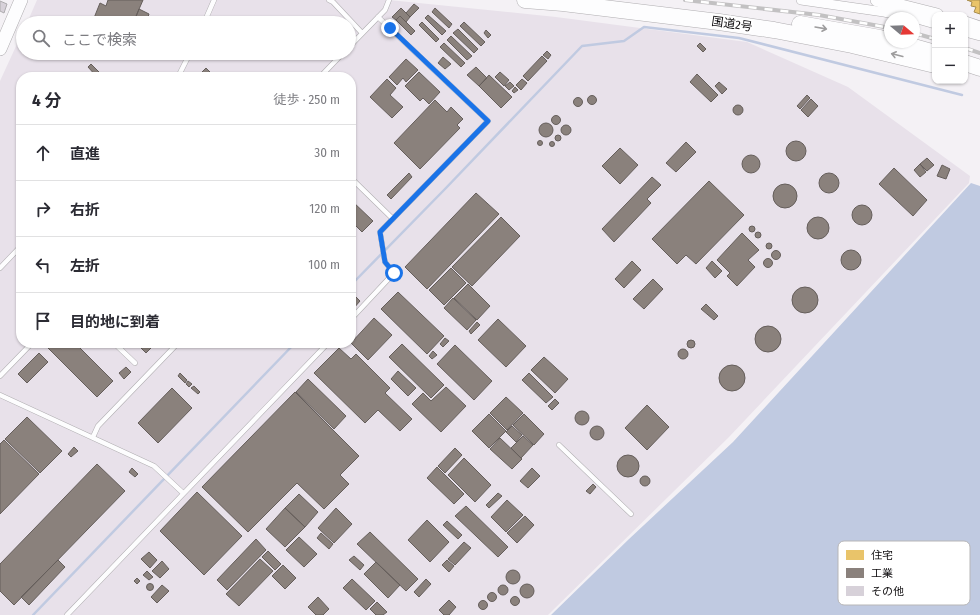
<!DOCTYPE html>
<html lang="ja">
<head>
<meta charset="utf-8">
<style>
	body { margin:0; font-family:"Fira Sans Condensed","Noto Sans JP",sans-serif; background:#f2f2f3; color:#2b2b33 }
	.controls { position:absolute; right:12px; top:12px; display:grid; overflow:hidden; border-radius:8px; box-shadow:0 1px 3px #0004 }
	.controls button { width:36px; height:36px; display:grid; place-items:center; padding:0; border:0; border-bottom:1px solid #e1e1e2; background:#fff; color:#2b2b33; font:20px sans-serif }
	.compass { position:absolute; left:884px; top:12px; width:36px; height:36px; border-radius:50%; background:#fff; box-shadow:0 1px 3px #0004; rotate:109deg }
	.stop { position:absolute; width:12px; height:12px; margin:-9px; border:3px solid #1a73e8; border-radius:50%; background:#fff }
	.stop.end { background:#1a73e8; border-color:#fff; box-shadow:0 1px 4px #0008 }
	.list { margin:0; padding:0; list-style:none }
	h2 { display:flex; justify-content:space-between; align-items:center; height:52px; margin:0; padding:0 16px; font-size:17px }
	h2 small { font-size:13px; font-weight:400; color:#7c7c81 }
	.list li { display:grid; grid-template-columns:26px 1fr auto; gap:12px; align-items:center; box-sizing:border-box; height:56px; padding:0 16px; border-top:1px solid #e1e1e2 }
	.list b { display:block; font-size:15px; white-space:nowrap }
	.list em { font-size:13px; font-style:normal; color:#7c7c81 }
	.icon { flex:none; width:22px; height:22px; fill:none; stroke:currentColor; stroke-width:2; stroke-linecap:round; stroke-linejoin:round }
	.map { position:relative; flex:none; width:980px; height:615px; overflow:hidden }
	.search { position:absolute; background:#fff; box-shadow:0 1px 3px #0004; left:16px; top:16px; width:340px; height:44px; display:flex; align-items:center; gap:10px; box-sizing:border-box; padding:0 14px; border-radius:22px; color:#7c7c81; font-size:15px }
	.panel { position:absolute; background:#fff; box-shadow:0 1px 3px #0004; left:16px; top:72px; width:340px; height:276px; border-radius:16px }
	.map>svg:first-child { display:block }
	.built { fill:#e8e1ea; fill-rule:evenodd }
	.water { fill:#c0cae1 }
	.homes { fill:#e9c46a; stroke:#a88d4f }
	.industry { fill:#8a817c; stroke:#655e5b }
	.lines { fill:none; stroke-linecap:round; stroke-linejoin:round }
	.stream { stroke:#c0cae1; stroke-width:2.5 }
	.building { fill:#d7d1d9; stroke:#adabae }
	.lane-casing { stroke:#b0aeb1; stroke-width:5.5 }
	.street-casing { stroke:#b0aeb1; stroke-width:10 }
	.secondary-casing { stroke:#b0aeb1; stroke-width:14 }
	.highway-casing { stroke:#b0aeb1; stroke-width:17 }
	.lane { stroke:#fdfdfe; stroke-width:4.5 }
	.street { stroke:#fdfdfe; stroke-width:9 }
	.secondary { stroke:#fdfdfe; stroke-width:13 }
	.highway { stroke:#fdfdfe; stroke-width:16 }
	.rail-casing { stroke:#c2c1c2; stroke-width:4 }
	.rail { stroke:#fff; stroke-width:2.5; stroke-dasharray:8; stroke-linecap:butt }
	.oneway { stroke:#9e9d9e }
	.route { stroke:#1a73e8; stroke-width:5 }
	.labels { text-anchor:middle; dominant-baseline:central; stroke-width:4; stroke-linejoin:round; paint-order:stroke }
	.street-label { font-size:12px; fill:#0f0d0f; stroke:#fff }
	.key { fill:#fff; stroke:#b7b6b7; stroke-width:1 }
	.key-label { font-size:11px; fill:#0f0d0f }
</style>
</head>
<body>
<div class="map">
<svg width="980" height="615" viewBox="0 0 980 615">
	<rect width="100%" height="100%" fill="#f4f1f5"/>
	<path class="built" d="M37,0H389L556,17L747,42L848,87L970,176L969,183L729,437L548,615H0V81L23,31V53H349V23H27ZM21,77H351V343H21Z"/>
	<path class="water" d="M971,183L980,186V615H551L629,539L733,442Z"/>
	<path class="homes" d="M967,0H980V14L974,12L976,7L971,6L972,2Z"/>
	<path class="industry" d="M108,0H143L133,23H99L100,20L94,18L100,3L106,6Z
		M414,4L419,8L410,17L406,13Z
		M401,8L410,17L406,22L400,16L396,20L392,17Z
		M435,8L452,24L449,28L432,12Z
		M139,9L149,14L146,23H136L134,22Z
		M428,15L446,31L442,35L425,18Z
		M400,16L415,31L411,35L396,20Z
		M422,22L439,39L436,42L419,25Z
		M464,22L485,42L481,46L460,26Z
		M458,29L478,49L474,53L453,33Z
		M486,30L491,35L488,38L484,33Z
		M451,36L472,56L467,60L447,40Z
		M444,43L465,63L461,67L440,47Z
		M700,43L706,49L703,52L697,46Z
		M547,51L551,55L548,59L543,55Z
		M542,56L547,61L528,81L523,76Z
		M443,57L451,64L445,69L438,63Z
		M406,59L418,70L406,82L403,78L397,85L389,77Z
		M91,64L104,77H97L88,67Z
		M476,67L487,78L479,86L467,75Z
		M206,68L215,77H197Z
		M419,72L440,92L429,104L423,98L420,101L405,86Z
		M500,72L509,80L504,86L495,77Z
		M697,74L718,95L711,102L690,82Z
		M489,75L512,97L501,108L479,86Z
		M387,79L396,88L390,95L403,107L392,118L370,97Z
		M522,79L527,83L521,90L516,85Z
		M510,82L514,86L509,90L505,86Z
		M719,82L727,89L722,94L715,86Z
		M515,87L518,90L514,93L512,91Z
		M807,95L810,98L800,109L797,106Z
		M587.5 100a4.5 4.5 0 1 1 9 0a4.5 4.5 0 1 1-9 0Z
		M573.5 102a4.5 4.5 0 1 1 9 0a4.5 4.5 0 1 1-9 0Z
		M811,99L818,106L808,117L801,110Z
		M435,100L447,112L451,107L463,119L457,125L460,128L420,169L394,143Z
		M733 110a5 5 0 1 1 10 0a5 5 0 1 1-10 0Z
		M551.5 120a4.5 4.5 0 1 1 9 0a4.5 4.5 0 1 1-9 0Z
		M539 130a7 7 0 1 1 14 0a7 7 0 1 1-14 0Z
		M561 130a5 5 0 1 1 10 0a5 5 0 1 1-10 0Z
		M555 138a3 3 0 1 1 6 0a3 3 0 1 1-6 0Z
		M537.5 143a2.5 2.5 0 1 1 5 0a2.5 2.5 0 1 1-5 0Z
		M786 151a10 10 0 1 1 20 0a10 10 0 1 1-20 0Z
		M549.5 144a2.5 2.5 0 1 1 5 0a2.5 2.5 0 1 1-5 0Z
		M686,142L696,152L676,172L666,163Z
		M620,148L638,165L620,184L602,166Z
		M742 164a9 9 0 1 1 18 0a9 9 0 1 1-18 0Z
		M927,158L934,165L927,171L920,164Z
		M920,164L926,172L920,177L914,170Z
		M942,165L950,169L946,179L937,176Z
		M894,168L927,200L913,216L879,184Z
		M819 183a10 10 0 1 1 20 0a10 10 0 1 1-20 0Z
		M409,173L412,177L391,199L387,195Z
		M652,177L661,185L647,199L651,203L614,242L602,229Z
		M709,181L744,215L696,264L686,255L677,264L652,239Z
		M773 196a12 12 0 1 1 24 0a12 12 0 1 1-24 0Z
		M476,193L499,214L427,289L405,267Z
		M351,200L373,221L362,232L351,221Z
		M852 215a10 10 0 1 1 20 0a10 10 0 1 1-20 0Z
		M807 228a11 11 0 1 1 22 0a11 11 0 1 1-22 0Z
		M501,217L520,236L472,286L452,267Z
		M749 229a3 3 0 1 1 6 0a3 3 0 1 1-6 0Z
		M755 235a3 3 0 1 1 6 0a3 3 0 1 1-6 0Z
		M742,233L759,250L748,260L755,267L737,286L727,276L730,273L717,260Z
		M766 246a3 3 0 1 1 6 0a3 3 0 1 1-6 0Z
		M841 260a10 10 0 1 1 20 0a10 10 0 1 1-20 0Z
		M771.5 255a4.5 4.5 0 1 1 9 0a4.5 4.5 0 1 1-9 0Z
		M763.5 263a4.5 4.5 0 1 1 9 0a4.5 4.5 0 1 1-9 0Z
		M632,261L641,270L624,288L615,279Z
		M712,261L722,271L715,278L706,268Z
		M451,268L466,283L444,305L429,290Z
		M653,279L663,289L644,309L633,299Z
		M468,284L490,306L477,320L454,298Z
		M792 300a13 13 0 1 1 26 0a13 13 0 1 1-26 0Z
		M398,292L444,336L427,354L381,309Z
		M352,293L360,301L353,309L351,307V294Z
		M453,298L476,320L467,330L444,308Z
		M706,304L718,316L714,320L701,309Z
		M374,318L392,335L368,360L351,343Z
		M498,319L526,346L506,367L478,340Z
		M477,322L480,325L471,334L469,331Z
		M755 339a13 13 0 1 1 26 0a13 13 0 1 1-26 0Z
		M445,338L449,341L443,347L440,344Z
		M687 344a4 4 0 1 1 8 0a4 4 0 1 1-8 0Z
		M49,343H75L113,381L97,397L46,346Z
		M136,343H156L146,353Z
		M402,344L444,385L431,398L389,357Z
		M455,345L492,381L474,400L437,364Z
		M339,348L351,359L356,354L390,388L385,393L412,419L400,431L378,410L365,423L314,373Z
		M678 354a5 5 0 1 1 10 0a5 5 0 1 1-10 0Z
		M433,351L437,355L432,359L429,356Z
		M39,353L48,362L27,383L18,374Z
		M544,357L568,379L555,393L531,370Z
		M719 378a13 13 0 1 1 26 0a13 13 0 1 1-26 0Z
		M126,367L131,372L124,379L119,373Z
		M398,371L416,388L408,396L391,379Z
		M180,373L187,380L185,383L178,376Z
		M529,373L553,397L546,403L522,380Z
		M308,379L346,416L334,429L296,392Z
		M188,381L192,384L189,387L186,384Z
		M194,386L200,392L198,394L191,388Z
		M446,387L466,406L441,432L412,404L423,393L431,401Z
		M172,388L192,408L158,443L138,423Z
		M295,392L359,456L340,475L349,484L324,509L297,483L248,532L202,487Z
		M506,397L523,413L507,430L490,413Z
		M555,399L559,403L552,410L548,406Z
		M647,405L669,427L647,450L625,428Z
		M575 418a7 7 0 1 1 14 0a7 7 0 1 1-14 0Z
		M489,414L506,431L489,448L472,431Z
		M524,414L544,434L534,445L513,425Z
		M27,417L62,451L40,473L5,439Z
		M590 433a7 7 0 1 1 14 0a7 7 0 1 1-14 0Z
		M512,426L522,435L516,442L506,432Z
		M523,436L533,445L521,458L511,448Z
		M500,438L522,459L512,469L490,449Z
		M4,440L39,474L0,514V444Z
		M74,447L78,451L71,457L68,454Z
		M455,448L462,455L445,473L438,466Z
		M617 466a11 11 0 1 1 22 0a11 11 0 1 1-22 0Z
		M464,458L491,485L475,502L448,475Z
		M97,464L125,491L14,605L0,591V564Z
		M437,467L464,494L454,504L427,478Z
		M132,468L138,474L135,477L129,472Z
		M532,468L540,476L528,488L520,481Z
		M640 481a5 5 0 1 1 10 0a5 5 0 1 1-10 0Z
		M593,484L596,487L590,494L586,491Z
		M197,492L242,536L204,575L160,531Z
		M498,493L502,496L489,508L486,505Z
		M299,494L318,512L305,527L285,508Z
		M507,500L523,515L506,532L491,517Z
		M466,506L508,547L498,557L455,516Z
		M285,508L305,527L285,547L266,529Z
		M336,508L352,524L334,543L318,528Z
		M525,516L534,525L517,543L507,533Z
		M427,520L449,542L430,562L408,540Z
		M447,521L462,535L458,539L443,525Z
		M370,532L418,579L406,591L357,544Z
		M321,533L333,544L329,549L317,538Z
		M299,537L317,554L304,567L286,550Z
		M256,539L266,550L227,590L217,580Z
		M464,542L471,548L455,565L448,559Z
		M268,551L281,564L275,570L262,557Z
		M149,552L157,560L150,568L141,559Z
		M354,556L364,565L360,570L349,560Z
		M260,559L273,571L239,606L226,594Z
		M58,560L65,567L29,605L21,597Z
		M447,560L454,566L449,572L442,565Z
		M162,561L169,569L160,578L152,571Z
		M376,562L400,585L388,598L364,574Z
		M283,565L296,578L285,589L272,576Z
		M506 577a7 7 0 1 1 14 0a7 7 0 1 1-14 0Z
		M147,571L153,577L149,580L143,575Z
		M137,578L140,581L137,584L134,581Z
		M352,579L375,601L366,610L343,588Z
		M426,579L431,584L419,597L414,592Z
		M146.5 587a3.5 3.5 0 1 1 7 0a3.5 3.5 0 1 1-7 0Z
		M520 591a7 7 0 1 1 14 0a7 7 0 1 1-14 0Z
		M498 590a5 5 0 1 1 10 0a5 5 0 1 1-10 0Z
		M162,585L169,591L157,603L151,597Z
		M487.5 597a4.5 4.5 0 1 1 9 0a4.5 4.5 0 1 1-9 0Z
		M510.5 601a4.5 4.5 0 1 1 9 0a4.5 4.5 0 1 1-9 0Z
		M318,597L329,609L323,615H316L308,607Z
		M449,600L456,607L449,615H444L439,610Z
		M478.5 605a4.5 4.5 0 1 1 9 0a4.5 4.5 0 1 1-9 0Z
		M377,602L387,612L383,615H376L370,609Z"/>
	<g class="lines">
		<path class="stream" d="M351,285L445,189L582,46L624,41L644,27L739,38L962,95
			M33,615L295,343"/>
	</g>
	<path class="building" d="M0,1L7,4L4,13L0,11Z"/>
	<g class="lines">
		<g class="lane-casing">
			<path id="lane" d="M329,0L333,2L362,33
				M204,23L214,0
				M349,47L385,10L389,0
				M178,77L190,53
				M320,77L343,53
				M351,178L393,219
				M0,268L21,246
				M351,319L394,273L385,262L380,232L488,121L378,17
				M114,343L135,363
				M0,376L32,343
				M0,395L154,466L183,493
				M93,437L98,426L178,343
				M559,445L631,514
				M67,615L328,343"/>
		</g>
		<g class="street-casing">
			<path id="street" d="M801,0L884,12L913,18
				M914,18L935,24
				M965,32L980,36"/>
		</g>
		<g class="secondary-casing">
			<path id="secondary" d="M877,0L937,15
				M965,23L980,28
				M0,49L21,0"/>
		</g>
		<g class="highway-casing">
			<path id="highway" d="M525,0L563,3L719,22L774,30L852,45L935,65
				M800,24L880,38L890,40
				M896,42L935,53
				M965,63L980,68"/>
		</g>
		<use href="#lane" class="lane"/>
		<use href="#street" class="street"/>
		<use href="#secondary" class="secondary"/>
		<use href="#highway" class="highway"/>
		<g class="rail-casing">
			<path id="rail" d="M685,0L819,15L890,28
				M914,33L935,39
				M965,48L980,53"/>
		</g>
		<use href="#rail" class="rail"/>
	</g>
	<defs><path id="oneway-shaft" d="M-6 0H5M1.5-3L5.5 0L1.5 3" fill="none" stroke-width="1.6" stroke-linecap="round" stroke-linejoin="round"/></defs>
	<g class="oneway">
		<use href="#oneway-shaft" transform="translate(821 28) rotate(10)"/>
		<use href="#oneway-shaft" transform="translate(897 55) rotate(-166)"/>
	</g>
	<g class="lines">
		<path class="route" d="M390,28L488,121L380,232L385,262L394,273"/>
	</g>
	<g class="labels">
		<g class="street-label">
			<text transform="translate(732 24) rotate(8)">国道2号</text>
		</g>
	</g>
	<rect x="838" y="541" width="132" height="64" rx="6" class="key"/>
	<rect x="846" y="550" width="18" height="10" fill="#e9c46a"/>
	<rect x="846" y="568" width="18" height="10" fill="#8a817c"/>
	<rect x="846" y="586" width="18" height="10" fill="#d7d1d9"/>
	<g class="key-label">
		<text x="871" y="559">住宅</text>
		<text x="871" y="577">工業</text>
		<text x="871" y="595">その他</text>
	</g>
</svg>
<div class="controls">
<button>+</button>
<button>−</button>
</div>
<svg class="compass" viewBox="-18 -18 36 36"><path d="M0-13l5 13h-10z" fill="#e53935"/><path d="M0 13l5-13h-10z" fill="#7c7c81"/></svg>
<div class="stop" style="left:394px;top:273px"></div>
<div class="stop end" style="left:390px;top:28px"></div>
<div class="search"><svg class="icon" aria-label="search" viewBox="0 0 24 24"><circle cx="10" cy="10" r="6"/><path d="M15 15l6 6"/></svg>ここで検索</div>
<section class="panel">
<h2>4 分<small>徒歩 · 250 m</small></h2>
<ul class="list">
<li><svg class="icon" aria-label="ahead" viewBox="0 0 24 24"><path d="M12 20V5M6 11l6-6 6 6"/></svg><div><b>直進</b></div><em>30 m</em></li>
<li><svg class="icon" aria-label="right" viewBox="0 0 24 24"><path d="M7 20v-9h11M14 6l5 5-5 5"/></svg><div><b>右折</b></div><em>120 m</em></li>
<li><svg class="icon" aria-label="left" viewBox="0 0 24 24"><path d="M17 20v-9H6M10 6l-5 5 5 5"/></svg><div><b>左折</b></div><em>100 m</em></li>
<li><svg class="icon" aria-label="arrive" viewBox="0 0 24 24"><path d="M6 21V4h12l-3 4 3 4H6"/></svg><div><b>目的地に到着</b></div></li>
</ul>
</section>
</div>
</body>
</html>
